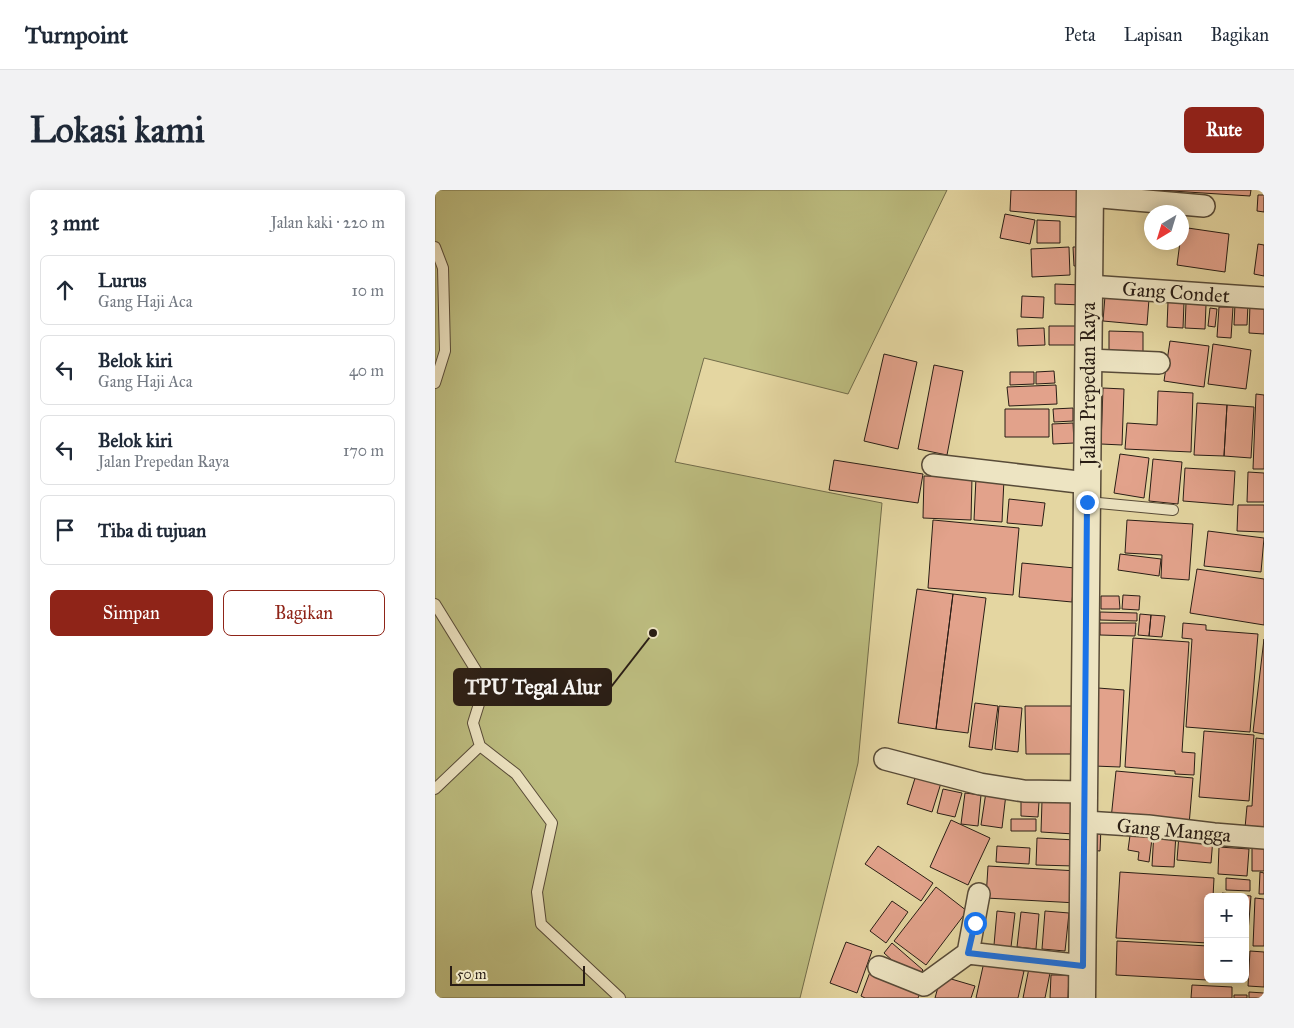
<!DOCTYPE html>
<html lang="id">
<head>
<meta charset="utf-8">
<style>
	body { margin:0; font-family:"IM FELL Great Primer",serif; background:#f2f2f3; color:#1f2937 }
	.controls { position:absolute; right:15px; bottom:15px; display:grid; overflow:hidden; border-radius:8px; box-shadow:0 2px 12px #0003 }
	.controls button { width:45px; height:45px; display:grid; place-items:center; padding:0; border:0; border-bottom:1px solid #e0e1e3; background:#fff; color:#1f2937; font:25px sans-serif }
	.compass { position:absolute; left:709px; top:15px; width:45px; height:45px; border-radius:50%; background:#fff; box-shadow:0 2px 12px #0003; rotate:218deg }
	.scale { position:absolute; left:15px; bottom:12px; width:135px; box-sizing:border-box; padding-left:5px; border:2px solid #291d15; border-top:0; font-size:14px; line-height:18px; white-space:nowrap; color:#291d15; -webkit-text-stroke:4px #ede4c2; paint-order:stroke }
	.stop { position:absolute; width:15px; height:15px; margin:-11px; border:4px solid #1a73e8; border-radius:50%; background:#fff }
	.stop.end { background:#1a73e8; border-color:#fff; box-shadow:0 1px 5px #0008 }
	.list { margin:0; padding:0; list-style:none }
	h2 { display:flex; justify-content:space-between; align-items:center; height:65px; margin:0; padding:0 20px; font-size:21px }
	h2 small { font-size:16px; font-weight:400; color:#747a83 }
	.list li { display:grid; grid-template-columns:32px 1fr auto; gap:15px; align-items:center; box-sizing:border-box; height:70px; margin:0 10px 10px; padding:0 10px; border:1px solid #e0e1e3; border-radius:8px }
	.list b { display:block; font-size:19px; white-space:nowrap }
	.list p { margin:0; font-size:16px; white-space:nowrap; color:#747a83 }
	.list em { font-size:16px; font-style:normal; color:#747a83 }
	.actions { display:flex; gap:10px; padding:15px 20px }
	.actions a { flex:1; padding:11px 0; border:1px solid #8f2418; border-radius:8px; text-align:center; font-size:18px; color:#8f2418 }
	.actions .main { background:#8f2418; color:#fff }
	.icon { flex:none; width:28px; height:28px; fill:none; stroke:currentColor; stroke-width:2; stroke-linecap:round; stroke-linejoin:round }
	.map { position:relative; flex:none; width:829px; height:808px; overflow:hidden; border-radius:8px }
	header { display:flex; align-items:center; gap:30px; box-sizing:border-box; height:70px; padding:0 25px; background:#fff; border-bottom:1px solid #e0e1e3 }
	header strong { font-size:24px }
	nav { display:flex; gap:28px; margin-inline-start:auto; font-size:18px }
	.intro { display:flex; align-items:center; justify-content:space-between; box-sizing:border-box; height:120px; padding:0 30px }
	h1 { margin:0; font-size:35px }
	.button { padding:12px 22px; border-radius:8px; background:#8f2418; color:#fff; font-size:18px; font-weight:700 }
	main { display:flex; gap:30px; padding:0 30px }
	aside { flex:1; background:#fff; border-radius:8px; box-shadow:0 2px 12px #0003 }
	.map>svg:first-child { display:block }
	.green { fill:#bcbc7f; stroke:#726c4a }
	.building { fill:#e2a28b; stroke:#291d15 }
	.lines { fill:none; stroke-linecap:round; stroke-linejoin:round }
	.service-casing { stroke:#584b38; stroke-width:12 }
	.minor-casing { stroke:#584b38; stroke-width:24 }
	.tertiary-casing { stroke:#584b38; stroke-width:29 }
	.service { stroke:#ede4c2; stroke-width:10 }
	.minor { stroke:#ede4c2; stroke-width:21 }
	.tertiary { stroke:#ede4c2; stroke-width:26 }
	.route { stroke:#1a73e8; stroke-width:6 }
	.labels { text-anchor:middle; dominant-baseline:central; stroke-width:5; stroke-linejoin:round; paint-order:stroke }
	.street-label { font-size:20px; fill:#291d15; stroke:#ede4c2 }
	.leader { fill:none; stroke:#291d15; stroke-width:2 }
	.callout-dot { fill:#291d15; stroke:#ede4c2; stroke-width:2 }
	.callout { fill:#291d15; stroke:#291d15; stroke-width:2 }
	.callout-label { font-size:21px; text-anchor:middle; font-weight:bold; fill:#fff }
</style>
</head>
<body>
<header>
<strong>Turnpoint</strong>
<nav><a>Peta</a><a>Lapisan</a><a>Bagikan</a></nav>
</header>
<div class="intro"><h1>Lokasi kami</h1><a class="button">Rute</a></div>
<main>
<aside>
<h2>3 mnt<small>Jalan kaki · 220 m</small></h2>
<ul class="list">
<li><svg class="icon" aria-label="ahead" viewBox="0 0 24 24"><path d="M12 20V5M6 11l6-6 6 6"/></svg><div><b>Lurus</b><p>Gang Haji Aca</p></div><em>10 m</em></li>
<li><svg class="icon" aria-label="left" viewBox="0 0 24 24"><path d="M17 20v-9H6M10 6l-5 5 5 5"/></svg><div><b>Belok kiri</b><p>Gang Haji Aca</p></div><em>40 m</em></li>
<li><svg class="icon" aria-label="left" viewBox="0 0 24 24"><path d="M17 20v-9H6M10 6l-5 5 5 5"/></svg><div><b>Belok kiri</b><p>Jalan Prepedan Raya</p></div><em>170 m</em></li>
<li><svg class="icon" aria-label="arrive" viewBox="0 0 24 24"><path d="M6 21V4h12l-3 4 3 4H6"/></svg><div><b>Tiba di tujuan</b></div></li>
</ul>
<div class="actions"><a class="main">Simpan</a><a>Bagikan</a></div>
</aside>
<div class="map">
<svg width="829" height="808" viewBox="0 0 829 808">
	<rect width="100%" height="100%" fill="#e4d6a1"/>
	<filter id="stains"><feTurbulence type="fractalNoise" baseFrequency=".004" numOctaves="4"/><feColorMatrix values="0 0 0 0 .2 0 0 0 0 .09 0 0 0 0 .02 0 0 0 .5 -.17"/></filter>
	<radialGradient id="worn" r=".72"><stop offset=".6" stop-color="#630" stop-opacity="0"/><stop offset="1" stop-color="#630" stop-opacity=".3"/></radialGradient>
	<path class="green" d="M0,0H512L413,204L269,168L240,272L447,313L423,573L365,808H0Z"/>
	<path class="building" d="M576,0H644L641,27L575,21Z
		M721,0H816L815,6Z
		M823,5H829V22L822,21Z
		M570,24L600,30L595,54L565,48Z
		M602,30L625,31V53H602Z
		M746,37L794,44L790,82L742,75L745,52H746Z
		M823,54L829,55V86L819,84Z
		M634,57L635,85L597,87L596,59Z
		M638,57H649L650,75L639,76Z
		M620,94L649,95L648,115L620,114Z
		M587,106L609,107L608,128L586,127Z
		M670,106L714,109L712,135L668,131Z
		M733,112H749L748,138L732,137Z
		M751,113L771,115L770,139L750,138Z
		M800,114H813L812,135H799Z
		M815,114L829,115V144L814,143Z
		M784,117H798L796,148L782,147Z
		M775,118L782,119L780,137L773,136Z
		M614,136H647V155H614Z
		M609,138L610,155L583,156L582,139Z
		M674,141L708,142V163L674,162Z
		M735,151L774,156L769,197L729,191Z
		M778,154L816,160L811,199L773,194Z
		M449,164L482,172L463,259L429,251Z
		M499,175L528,181L512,265L483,259Z
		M619,181L620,193L601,194V182Z
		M575,182H599V194L575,195Z
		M621,195L622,214L574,216L572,197Z
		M668,198L689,199L687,255L666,254Z
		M723,201L758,203L756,262L690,259L692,233L722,235Z
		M821,204L829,205V279H818Z
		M762,213L792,215L789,266L759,265Z
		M792,215L819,217L816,268L789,266Z
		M638,218V231L619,232L618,219Z
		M570,219H614V247H570Z
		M638,233L639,253L618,254L617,234Z
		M685,264L714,268L709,308L679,303Z
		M718,269L747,272L743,314L714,311Z
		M399,270L488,284L483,313L394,300Z
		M750,278L800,281L798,315L748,311Z
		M813,282L829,283V312H812Z
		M489,286L537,287L536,330L488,328Z
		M541,288L569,289L567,332L539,330Z
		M574,309L610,313L607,336L572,333Z
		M803,315H829V342L802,341Z
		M498,330L584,338L578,405L493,398Z
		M692,330L758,334L754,390L726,388L727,365L690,363Z
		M773,341L829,348L826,382L769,376Z
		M685,364L726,369L724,386L683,380Z
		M587,373L640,378L637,412L584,407Z
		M762,379L829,389V435L755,423Z
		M482,399L518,404L501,539L463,533Z
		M518,404L551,408L533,543L501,539Z
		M688,405L705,406L704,420L687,419Z
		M666,406H684L685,419H666Z
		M665,422L702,423V431L665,430Z
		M705,424L716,425L714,446L703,445Z
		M716,425L730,426L727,447L714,446Z
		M665,433H701L700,446L665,445Z
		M748,433L771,435V440L823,444L815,542L751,537L757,449L747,448Z
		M698,448L754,452L747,562L760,563L759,585L740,584V581L690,577Z
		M829,449V544L818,542Z
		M663,498L689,500L685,577L659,576Z
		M540,513L563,516L557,560L534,557Z
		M564,516L587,518L583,562L560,559Z
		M590,516H640V564H591Z
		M769,541L819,545L814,611L764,607Z
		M821,548L829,549V640L810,638L812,616H817Z
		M681,581L758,588L754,635L676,629Z
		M481,585L506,593L497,622L472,614Z
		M508,599L527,603L520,627L502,623Z
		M551,602L571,604L567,638L546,635Z
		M530,603L546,605L543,636L526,634Z
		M586,611L604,612L603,627L586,626Z
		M607,611L640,613L639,644L606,642Z
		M576,629H601V641H576Z
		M516,630L555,648L533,695L495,677Z
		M656,636L666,637L665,661L655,660Z
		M696,638L718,641L714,672L703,670L704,662L693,660Z
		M719,641L741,643L739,677L717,676Z
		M744,645L778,648L776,673L742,670Z
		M602,648L641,650L640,676L601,675Z
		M817,653H829V681H817Z
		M443,656L498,693L486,711L430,674Z
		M562,656L595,658L594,674L561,672Z
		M784,657L814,659L812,686L783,684Z
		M553,676L643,681L642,713L551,708Z
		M685,682L779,688L778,707H773V753L681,748Z
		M825,682L829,683V704H824Z
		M791,688L815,690V701L791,700Z
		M501,697L532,721L491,775L459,751Z
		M787,703L816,706L812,754H810V707H786Z
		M820,708L829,709V756H818Z
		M457,711L473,722L451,753L435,741Z
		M562,721L580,723L576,757L559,755Z
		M610,721L634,723L630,761L607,759Z
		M586,722L604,724L601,759L582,757Z
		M682,751L773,756V789H809V792L681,785Z
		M411,752L437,761L422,803L395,793Z
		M457,753L488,780L479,790L449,763Z
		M815,761L829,762V797L813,796Z
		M549,772L589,781L583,808H541Z
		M594,778L615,783L610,808H588Z
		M435,782L486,801L483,808H430L426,806Z
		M616,785H634L633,808H615Z
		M506,786L540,796L536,808H500Z
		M757,795L797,797V808H756Z
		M814,802L829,803V808H814Z
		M799,805H812V808H799Z"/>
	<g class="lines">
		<g class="service-casing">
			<path id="service" d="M0,57L8,78L10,161L0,193
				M653,312L738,320
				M0,414L50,495L38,533L45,556L81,584L117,633L102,702L106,734L185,808
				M0,599L45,556"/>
		</g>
		<g class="minor-casing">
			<path id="minor" d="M655,6L769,16
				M654,96L829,108
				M653,170L724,173
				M498,275L652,293
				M450,569L545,594L589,601L650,602
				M650,632L713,636L779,644L829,648
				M544,704L533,763L649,776
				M444,777L489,795L533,763"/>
		</g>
		<g class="tertiary-casing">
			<path id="tertiary" d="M647,808L655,0"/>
		</g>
		<use href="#service" class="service"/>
		<use href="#minor" class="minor"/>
		<use href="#tertiary" class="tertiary"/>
	</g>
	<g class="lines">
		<path class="route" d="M540,733L533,763L648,776L652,312"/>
	</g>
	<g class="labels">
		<g class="street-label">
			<text transform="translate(741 102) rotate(4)">Gang Condet</text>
			<text transform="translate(653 194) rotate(-90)">Jalan Prepedan Raya</text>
			<text transform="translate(739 640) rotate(5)">Gang Mangga</text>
		</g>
	</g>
	<path class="leader" d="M218 443L176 497"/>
	<circle class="callout-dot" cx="218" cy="443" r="5"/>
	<rect class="callout" x="19" y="479" width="157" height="36" rx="5"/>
	<g class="callout-label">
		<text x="98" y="504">TPU Tegal Alur</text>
	</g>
	<rect width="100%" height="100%" filter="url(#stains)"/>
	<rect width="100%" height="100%" fill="url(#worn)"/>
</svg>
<div class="controls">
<button>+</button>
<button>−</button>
</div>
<svg class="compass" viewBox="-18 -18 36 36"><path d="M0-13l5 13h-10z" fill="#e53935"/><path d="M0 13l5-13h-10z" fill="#747a83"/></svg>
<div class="scale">50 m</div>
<div class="stop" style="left:540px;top:733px"></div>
<div class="stop end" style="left:652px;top:312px"></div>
</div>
</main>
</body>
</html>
